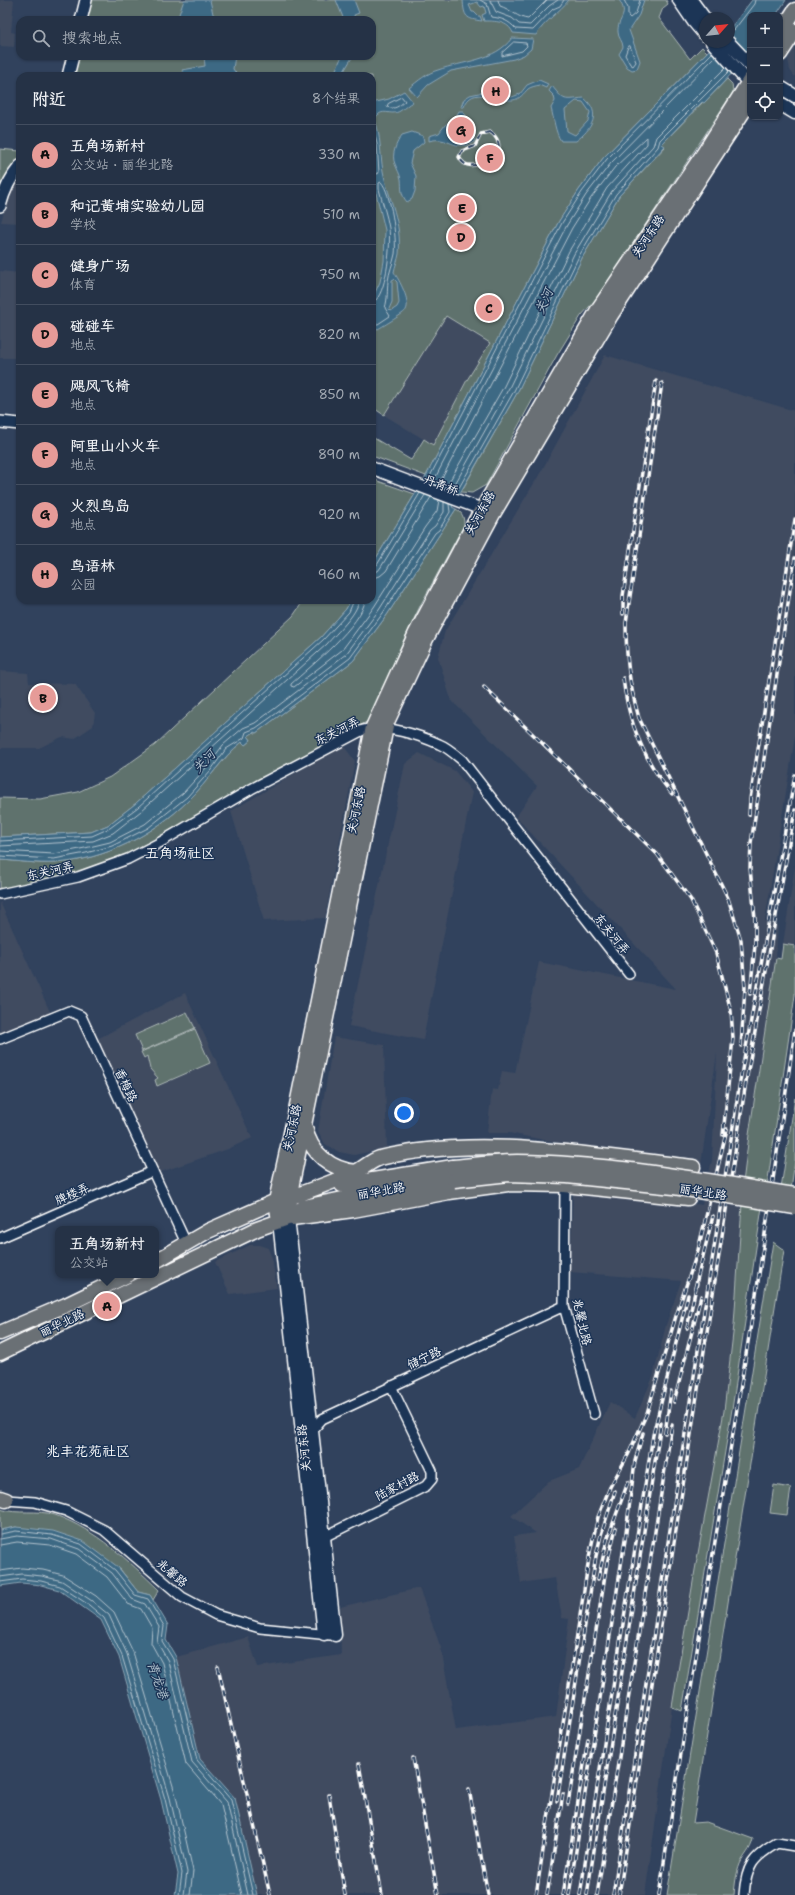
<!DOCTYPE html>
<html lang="zh">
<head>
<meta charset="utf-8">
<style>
	body { margin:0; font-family:"Shantell Sans","LXGW WenKai TC",sans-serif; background:#313e51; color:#f1f3f6 }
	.controls { position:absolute; right:12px; top:12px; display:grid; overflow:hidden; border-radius:8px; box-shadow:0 1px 3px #0004 }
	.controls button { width:36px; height:36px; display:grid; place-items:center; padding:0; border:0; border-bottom:1px solid #424d5f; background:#253246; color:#f1f3f6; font:20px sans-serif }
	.compass { position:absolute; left:699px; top:12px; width:36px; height:36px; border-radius:50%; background:#253246; box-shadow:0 1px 3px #0004; rotate:63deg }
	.you { position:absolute; left:404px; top:1113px; width:14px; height:14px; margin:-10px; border:3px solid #fff; border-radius:50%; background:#1a73e8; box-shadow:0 0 0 6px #1a73e833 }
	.badge { display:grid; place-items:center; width:26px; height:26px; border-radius:50%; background:#e69b98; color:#111; font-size:13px; font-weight:700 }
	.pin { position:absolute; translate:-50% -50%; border:2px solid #fff; box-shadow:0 1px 4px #0006 }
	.popup { position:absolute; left:55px; top:1226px; width:104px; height:52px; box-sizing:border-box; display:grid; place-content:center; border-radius:8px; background:#253246; filter:drop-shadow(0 1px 3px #0005); font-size:13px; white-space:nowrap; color:#a3aab3 }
	.popup b { font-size:15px; color:#f1f3f6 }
	.popup::after { content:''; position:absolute; left:50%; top:100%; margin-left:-8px; border:8px solid transparent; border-top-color:#253246 }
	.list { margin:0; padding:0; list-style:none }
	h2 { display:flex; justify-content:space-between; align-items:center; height:52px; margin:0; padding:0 16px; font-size:17px }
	h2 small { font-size:13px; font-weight:400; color:#a3aab3 }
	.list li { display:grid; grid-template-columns:26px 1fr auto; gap:12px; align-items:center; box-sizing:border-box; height:60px; padding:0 16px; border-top:1px solid #424d5f }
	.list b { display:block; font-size:15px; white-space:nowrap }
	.list p { margin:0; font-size:13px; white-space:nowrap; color:#a3aab3 }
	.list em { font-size:13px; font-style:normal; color:#a3aab3 }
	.icon { flex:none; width:22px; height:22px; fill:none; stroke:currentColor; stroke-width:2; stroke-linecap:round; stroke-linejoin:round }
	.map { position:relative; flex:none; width:795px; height:1895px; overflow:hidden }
	.search { position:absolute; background:#253246; box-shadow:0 1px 3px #0004; left:16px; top:16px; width:360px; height:44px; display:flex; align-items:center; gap:10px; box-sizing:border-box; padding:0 14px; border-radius:12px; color:#a3aab3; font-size:15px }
	.panel { position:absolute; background:#253246; box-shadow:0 1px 3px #0004; left:16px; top:72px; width:360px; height:532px; border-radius:12px }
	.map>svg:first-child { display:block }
	.built { fill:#3f4b61 }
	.green { fill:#5e726d; stroke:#aeb8b6 }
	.water { fill:#3e6984; stroke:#8ba5b5; fill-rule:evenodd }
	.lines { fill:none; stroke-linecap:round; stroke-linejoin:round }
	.shore { stroke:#b2c3ce; stroke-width:1 }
	.minor-casing { stroke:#fff; stroke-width:12 }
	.tertiary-casing { stroke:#fff; stroke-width:14 }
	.secondary-casing { stroke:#fff; stroke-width:15 }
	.primary-casing { stroke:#fff; stroke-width:17 }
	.minor { stroke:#1d3557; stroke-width:9 }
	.tertiary { stroke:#1d3557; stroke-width:11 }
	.secondary { stroke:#1d3557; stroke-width:12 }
	.primary { stroke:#6b6f75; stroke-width:14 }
	.rail-casing { stroke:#fff; stroke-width:3.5 }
	.rail { stroke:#1d3557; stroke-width:2; stroke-dasharray:6; stroke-linecap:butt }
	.primary-bridge-casing { stroke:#fff; stroke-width:17; stroke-linecap:butt }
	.primary-bridge { stroke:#6b6f75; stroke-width:14 }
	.labels { text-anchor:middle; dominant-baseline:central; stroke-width:3; stroke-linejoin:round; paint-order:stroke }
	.street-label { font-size:12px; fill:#fff; stroke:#1d3557 }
	.water-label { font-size:13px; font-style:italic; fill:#b2c3ce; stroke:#1d3557 }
	.quarter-label { font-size:14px; fill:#fff; stroke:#1d3557 }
</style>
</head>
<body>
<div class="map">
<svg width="795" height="1895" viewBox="0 0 795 1895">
	<rect width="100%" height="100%" fill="#31425d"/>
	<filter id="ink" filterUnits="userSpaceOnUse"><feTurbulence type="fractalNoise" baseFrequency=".025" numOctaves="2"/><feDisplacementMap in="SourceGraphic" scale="8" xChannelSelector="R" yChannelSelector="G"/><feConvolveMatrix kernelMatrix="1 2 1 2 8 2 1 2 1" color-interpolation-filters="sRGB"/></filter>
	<g filter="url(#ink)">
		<path class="built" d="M0,0H14L11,32L15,33L14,47L0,46Z
			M795,45V77L790,70L788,59Z
			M20,176V223L1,222L8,196Z
			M0,271L20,273V358H0Z
			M446,316L490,343L467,380L433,445L384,415Z
			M605,355L795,411V737L765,921L778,924L776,958L749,1135L741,1211L734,1325L724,1411L695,1570L672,1707L645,1895H207L200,1759L176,1657L248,1637L258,1667L341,1655L340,1607L419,1588L441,1648L456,1730L556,1717L569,1619L562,1618L555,1578L521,1583L514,1536L536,1533L511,1516L549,1481L579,1469L610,1402L635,1418L653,1377L666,1325L681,1281L570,1272L573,1190L645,1195L702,1205L712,1160L717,1053L700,1171L509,1133H487L492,1089L498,1090L502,1071L515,1073L539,962L676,989L516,817L537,786L451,700L438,657L445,631L542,470Z
			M0,671L28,673L29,683L75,684L95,713L93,726L74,739L62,737L39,748H0Z
			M343,745L355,761L325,918L264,921L231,811Z
			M419,753L455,771L472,792L423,1040L349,1026L405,764Z
			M795,866V946L783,944Z
			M0,902L51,1014L0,1035Z
			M185,993L252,1138L228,1149L158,1173L97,1039Z
			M334,1037L384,1045L387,1148L354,1155L339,1152L325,1144L318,1131Z
			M250,1245H259L268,1248L272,1258L277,1288L230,1294L215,1262Z"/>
		<path class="green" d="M89,0H666L668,4L663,8L659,18L690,59L702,47L707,52L604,157L579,190L559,221L426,476L372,456V437L411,460L424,439L433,445L467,380L490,343L446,316L384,415L372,407V76H73L78,56H372V20H85Z
			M727,79L732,84L733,92L597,298L581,316L557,355L486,485L472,493L461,492L517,393L582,258L619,196L665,147L662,144L703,102L704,103Z
			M0,149L20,151V158L0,185Z
			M372,479L415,494L372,565Z
			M456,509C463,513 464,518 464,525L421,604L399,650L370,720L126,855L77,873L0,889V860C18,861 37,864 55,863C105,860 153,835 189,800C208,781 222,758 242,742L245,745L251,740L248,736L254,732L256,733L353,661L387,615Z
			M304,600H351L346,609L321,637L135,804L108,825L91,832L0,837V798L40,799L78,792L110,777L155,745L293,616Z
			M783,944L795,946V995L767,1186L743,1183L749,1135L776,958L781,959Z
			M187,1012L195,1028L142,1051L135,1035Z
			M195,1029L210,1063L157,1086L155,1080L158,1078L150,1069L147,1056L144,1058L141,1052Z
			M795,1098V1160L791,1190L781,1188Z
			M742,1204L762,1207L733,1403L682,1711L672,1707L695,1570L724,1411L734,1325Z
			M773,1242L784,1250L693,1823L706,1822L753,1839C751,1850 744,1855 740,1864C736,1874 735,1884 734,1895H667Z
			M774,1485L791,1488L787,1515L770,1513Z
			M0,1509C17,1515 38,1509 55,1515C96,1530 128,1560 159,1590L153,1600L150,1595L138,1592L120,1569L16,1527L0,1530Z"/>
		<path class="water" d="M184,0H210L213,14L219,20H177Z
			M336,0H354L359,13L354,15L355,20H344Z
			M463,0H569C559,12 545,21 536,35L513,33C508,21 495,21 484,21L482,15L486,13L484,6L481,7L477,2L469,5L472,12H474L478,16H480L482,21C466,19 464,17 463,0Z
			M619,0H644L639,15L629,30L640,61L637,69L632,70L627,67L619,54L623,47C623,41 618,38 618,32C617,18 630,16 619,0Z
			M752,0H786L776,15H750V54L704,103L702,102L662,144L665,146L619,196L582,258L517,393L452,507L456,509L387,615L353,661L256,733L254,732L248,736L251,740L245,745L242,742C221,758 208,782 189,800C153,835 105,860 55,863C37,864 18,861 0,860V837L91,832L108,825L135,804L321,637L346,609L351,600H372V565L426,476L559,221L579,190L604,157L717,42H729V30Z
			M512,38L533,39L531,49L524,55L514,59L451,71L428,85L417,97L409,88C418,81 427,73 438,70C463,61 495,61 512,38Z
			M204,56H235L233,69L238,76H185L182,70L205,66Z
			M342,56H353L341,76H333Z
			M539,80L548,84L546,88L539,85C536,86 530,87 528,89C523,94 520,99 513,100C497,102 472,84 464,107H461L464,99L470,95L492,90L497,91L503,96L512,97L520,94L527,85Z
			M552,86C565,102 563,100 584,98C602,113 592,129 576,141H561C555,132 554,119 551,108L555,101L554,96L549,91ZM576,101L583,102L590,112L588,121L575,135L567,131L565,110Z
			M404,91L413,102C408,104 405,108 400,111C390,117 382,106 375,119C381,137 380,153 383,171C389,200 402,222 399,254C398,260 395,266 394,272C399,280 411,301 406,310C405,313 383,326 378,329L372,327V299L380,282L384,261L385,230L375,189L372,155V103L389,99ZM394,279L397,282L399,303L397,307L391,311L389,309L392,302V280Z
			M459,111H463L475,130L474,142C454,153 449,135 429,141V136L439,133L445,125L455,118ZM458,122L467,129L466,136L455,138L453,135Z
			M412,132L423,136L424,142L413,151L410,163L416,176L415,191L412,199L407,202C400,194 402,188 401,179C400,174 397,169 395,164C391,155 396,143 402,135Z
			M16,1527L53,1531L83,1541L118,1567L138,1592L150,1595L168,1625L166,1640L176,1657L200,1759L235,1798L257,1895H175L178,1874L161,1800L119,1657L101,1620L59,1590L41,1585L21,1583L0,1586V1530Z"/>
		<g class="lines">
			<path class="shore" d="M480,0L487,4L491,17C502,18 509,21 516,29L533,30L553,9L560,6L564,0
				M490,0L496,12L512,18L519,24L530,25L549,6L558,0
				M498,0L500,6C510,9 518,18 528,19L547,0
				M624,0L628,8V16L630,18L636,13L640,0
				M729,32L734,30L754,4L755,0
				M514,42L526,43L527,46L522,51L502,56V53Z
				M630,46L636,62L633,66L630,64L625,55L628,47Z
				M402,97L405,101C399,106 395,110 387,107L388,104Z
				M372,123L377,144L379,172L378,174L372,172
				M372,301L376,300C387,288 391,245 389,228C387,215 382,202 379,189V183L381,182C391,192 397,239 395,254C393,264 389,272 388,281C387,291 388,298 385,308L390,316L378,324H372
				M427,482L562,223L582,192L607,159L712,53
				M432,484L567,225L586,195L611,163L716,56
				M438,486L572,228L591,198L615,167L647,137V144L607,188L569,251L504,386L445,489
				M451,491L509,388L574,254L612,191L653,146L656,137L726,67
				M456,493L514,391L579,256L616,194L658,147L660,140L729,71
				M372,567L377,565L420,493
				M372,572L378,571L381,567L425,495
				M372,578L380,576L386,571L431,497
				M365,600C364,623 309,668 291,684V686L294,687L342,650L374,607L425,527L437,511L439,500
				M0,841L92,836L110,828L138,807L323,640L349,612L354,600
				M0,846L93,841L113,833L141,811L327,644C336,633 358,614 359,600
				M0,851L54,854L85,848L110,842L145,824L183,793L207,767L223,745L243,728L255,723L274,709L346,654L379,610L430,530L435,526L444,512V502
				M0,856L54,859L86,853L112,846L148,828L187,797L211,770L226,749L244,738L246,732L256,728L277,713L350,658L383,613L435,533L439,530L450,512L449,504
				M0,1534L16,1531L52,1535L81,1544L115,1570L135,1595L148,1599L164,1626L162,1641L173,1659L197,1760L231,1800L253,1895
				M0,1539L17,1536L51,1539L79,1549L112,1573L132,1599L145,1604L159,1627L157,1642L168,1661L192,1762L227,1802L248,1895
				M0,1545L17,1542L50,1545L76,1554L107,1577L128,1604L141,1609L152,1628L151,1643L162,1663L186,1764L221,1805L242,1895
				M0,1571L22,1568L43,1570L63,1575L96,1596L114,1612L133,1652L176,1796L193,1871L190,1895
				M0,1577L22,1574L42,1576L62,1581L92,1601L109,1615L127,1654L170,1798L187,1872L184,1895
				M0,1582L22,1579L41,1581L60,1586L89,1605L104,1618L122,1656L165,1799L182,1873L179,1895"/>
			<g class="minor-casing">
				<path id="minor" d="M0,894L78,877L128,859L159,843L251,789L363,730C385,724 419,735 439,744C447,747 455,754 462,760L629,974
					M0,1039L69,1011L81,1016L186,1243
					M565,1185L564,1306L594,1414
					M0,1238L153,1171
					M310,1433L322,1419L564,1306
					M6,1500L35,1502L66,1511L104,1530L182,1597L216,1615L260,1628L330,1635
					M324,1537L426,1486L432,1479V1471L391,1386
					M744,1895C746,1866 753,1857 777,1843L795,1846"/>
			</g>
			<g class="tertiary-casing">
				<path id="tertiary" d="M81,20L86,0
					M68,76L73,56
					M0,206C4,191 10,178 20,166
					M0,422L20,424
					M372,468L489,512"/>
			</g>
			<g class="secondary-casing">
				<path id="secondary" d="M679,0L694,22L705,35
					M691,0L705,19
					M712,42L750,84
					M728,42L750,65
					M780,87L795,96
					M780,104L795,113
					M288,1218L335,1635
					M279,1221L324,1634"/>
			</g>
			<g class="primary-casing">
				<path id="primary" d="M780,33L795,10
					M780,54L795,31
					M305,1127C310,1153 331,1170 357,1172
					M342,1185L453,1167
					M289,1198C311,1190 333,1182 354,1173C363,1169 370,1161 380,1158C480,1134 593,1156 693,1167
					M288,1218L292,1183L387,722L426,639L493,514L611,315L750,101
					M292,1218L353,1210L449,1192L508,1184L565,1185L688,1198
					M279,1221L276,1201L296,1110L373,727L416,633L477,518L599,308L704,153L750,80
					M156,1261L208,1231L276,1201L285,1199
					M0,1333L66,1305L128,1275
					M0,1353L257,1229L288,1218L304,1207L400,1187L454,1180
					M0,1498L6,1500"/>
			</g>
			<use href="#minor" class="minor"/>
			<use href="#tertiary" class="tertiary"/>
			<use href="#secondary" class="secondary"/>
			<use href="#primary" class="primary"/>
			<g class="rail-casing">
				<path id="rail" d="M490,132C498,137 501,146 497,154C486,161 467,174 459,157L462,151L475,146L481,134Z
					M662,383L626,623C626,660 629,683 639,718L728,898L741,940L745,988L741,1046
					M623,614V596L656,381
					M623,678C627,712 638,745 657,774C661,781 667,787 672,794
					M484,687L657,854L691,900L716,953L731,1011L733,1038L723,1135
					M749,815L750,799L795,519
					M750,994L755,945V919L750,868L751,843L795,558
					M695,1288L713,1216
					M687,1328L697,1283
					M674,1402L701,1296
					M665,1433L671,1391
					M598,1579L607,1540L628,1482
					M218,1667L270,1895
					M413,1758L438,1895
					M359,1764L382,1895
					M469,1789L488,1895
					M329,1795L345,1895
					M557,1801L596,1556L601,1535L615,1491
					M568,1804L607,1563L616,1528
					M536,1895L590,1552L598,1517L610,1487L628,1455L647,1413L676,1316L698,1250L727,1129
					M547,1895L563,1794
					M563,1895L588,1739
					M569,1895L625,1540L635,1461L643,1433
					M580,1895L653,1435L688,1295
					M587,1895L661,1423
					M597,1895L672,1425
					M613,1895L740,1081L795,775
					M619,1895L746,1082L795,810
					M659,1895L697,1650L757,1288L795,1030"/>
			</g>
			<use href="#rail" class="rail"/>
			<g class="primary-bridge-casing">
				<path id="primary-bridge" d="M453,1167C474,1165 495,1162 517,1162C610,1163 703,1180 795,1195
					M454,1180L509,1174L567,1176L674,1187L795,1207"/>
			</g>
			<use href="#primary-bridge" class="primary-bridge"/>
		</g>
	</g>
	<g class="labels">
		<g class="street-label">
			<text transform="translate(648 236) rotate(-56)">关河东路</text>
			<text transform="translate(441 485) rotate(21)">丹青桥</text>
			<text transform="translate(480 513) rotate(-61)">关河东路</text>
			<text transform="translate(337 731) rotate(-26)">东关河弄</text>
			<text transform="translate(356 810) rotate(-78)">关河东路</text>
			<text transform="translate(50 871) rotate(-13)">东关河弄</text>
			<text transform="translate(612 934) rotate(51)">东关河弄</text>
			<text transform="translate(126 1085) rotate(65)">香梅路</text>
			<text transform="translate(292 1128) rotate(-78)">关河东路</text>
			<text transform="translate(381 1191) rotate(-10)">丽华北路</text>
			<text transform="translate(703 1192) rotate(9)">丽华北路</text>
			<text transform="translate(72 1194) rotate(-24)">牌楼弄</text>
			<text transform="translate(582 1322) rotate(77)">兆馨北路</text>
			<text transform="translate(62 1323) rotate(-25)">丽华北路</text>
			<text transform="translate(424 1358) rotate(-25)">储宁路</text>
			<text transform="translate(304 1448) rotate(-96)">关河东路</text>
			<text transform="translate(397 1486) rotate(-28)">陆家村路</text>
			<text transform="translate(172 1573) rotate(40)">兆馨路</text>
		</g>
		<g class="water-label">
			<text transform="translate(544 301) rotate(-66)">关河</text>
			<text transform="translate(204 761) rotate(-46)">关河</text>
			<text transform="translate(158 1680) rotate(71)">青龙港</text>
		</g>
		<g class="quarter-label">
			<text x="180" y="853">五角场社区</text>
			<text x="88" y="1451">兆丰花苑社区</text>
		</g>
	</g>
</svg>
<div class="controls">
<button>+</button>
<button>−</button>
<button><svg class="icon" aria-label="locate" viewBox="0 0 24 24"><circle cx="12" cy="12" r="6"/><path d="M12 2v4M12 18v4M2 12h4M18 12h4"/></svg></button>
</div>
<svg class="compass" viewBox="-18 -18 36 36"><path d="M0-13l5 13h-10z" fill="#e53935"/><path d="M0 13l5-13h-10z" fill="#a3aab3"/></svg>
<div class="you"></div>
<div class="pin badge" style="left:107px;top:1306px">A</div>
<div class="popup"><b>五角场新村</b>公交站</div>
<div class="pin badge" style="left:43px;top:698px">B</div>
<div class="pin badge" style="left:489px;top:308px">C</div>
<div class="pin badge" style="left:461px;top:237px">D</div>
<div class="pin badge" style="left:462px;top:208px">E</div>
<div class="pin badge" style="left:490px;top:158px">F</div>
<div class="pin badge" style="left:461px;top:130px">G</div>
<div class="pin badge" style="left:496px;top:91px">H</div>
<div class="search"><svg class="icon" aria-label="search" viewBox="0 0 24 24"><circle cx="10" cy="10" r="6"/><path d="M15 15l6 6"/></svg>搜索地点</div>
<section class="panel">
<h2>附近<small>8个结果</small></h2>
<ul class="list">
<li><span class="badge">A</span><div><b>五角场新村</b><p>公交站 · 丽华北路</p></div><em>330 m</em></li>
<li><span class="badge">B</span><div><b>和记黄埔实验幼儿园</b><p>学校</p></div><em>510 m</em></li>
<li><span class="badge">C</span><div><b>健身广场</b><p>体育</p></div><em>750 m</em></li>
<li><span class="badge">D</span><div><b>碰碰车</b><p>地点</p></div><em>820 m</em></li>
<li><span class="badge">E</span><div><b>飓风飞椅</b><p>地点</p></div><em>850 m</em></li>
<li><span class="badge">F</span><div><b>阿里山小火车</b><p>地点</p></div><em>890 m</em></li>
<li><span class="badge">G</span><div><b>火烈鸟岛</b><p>地点</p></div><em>920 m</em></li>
<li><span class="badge">H</span><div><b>鸟语林</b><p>公园</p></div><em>960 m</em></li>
</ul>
</section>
</div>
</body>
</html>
